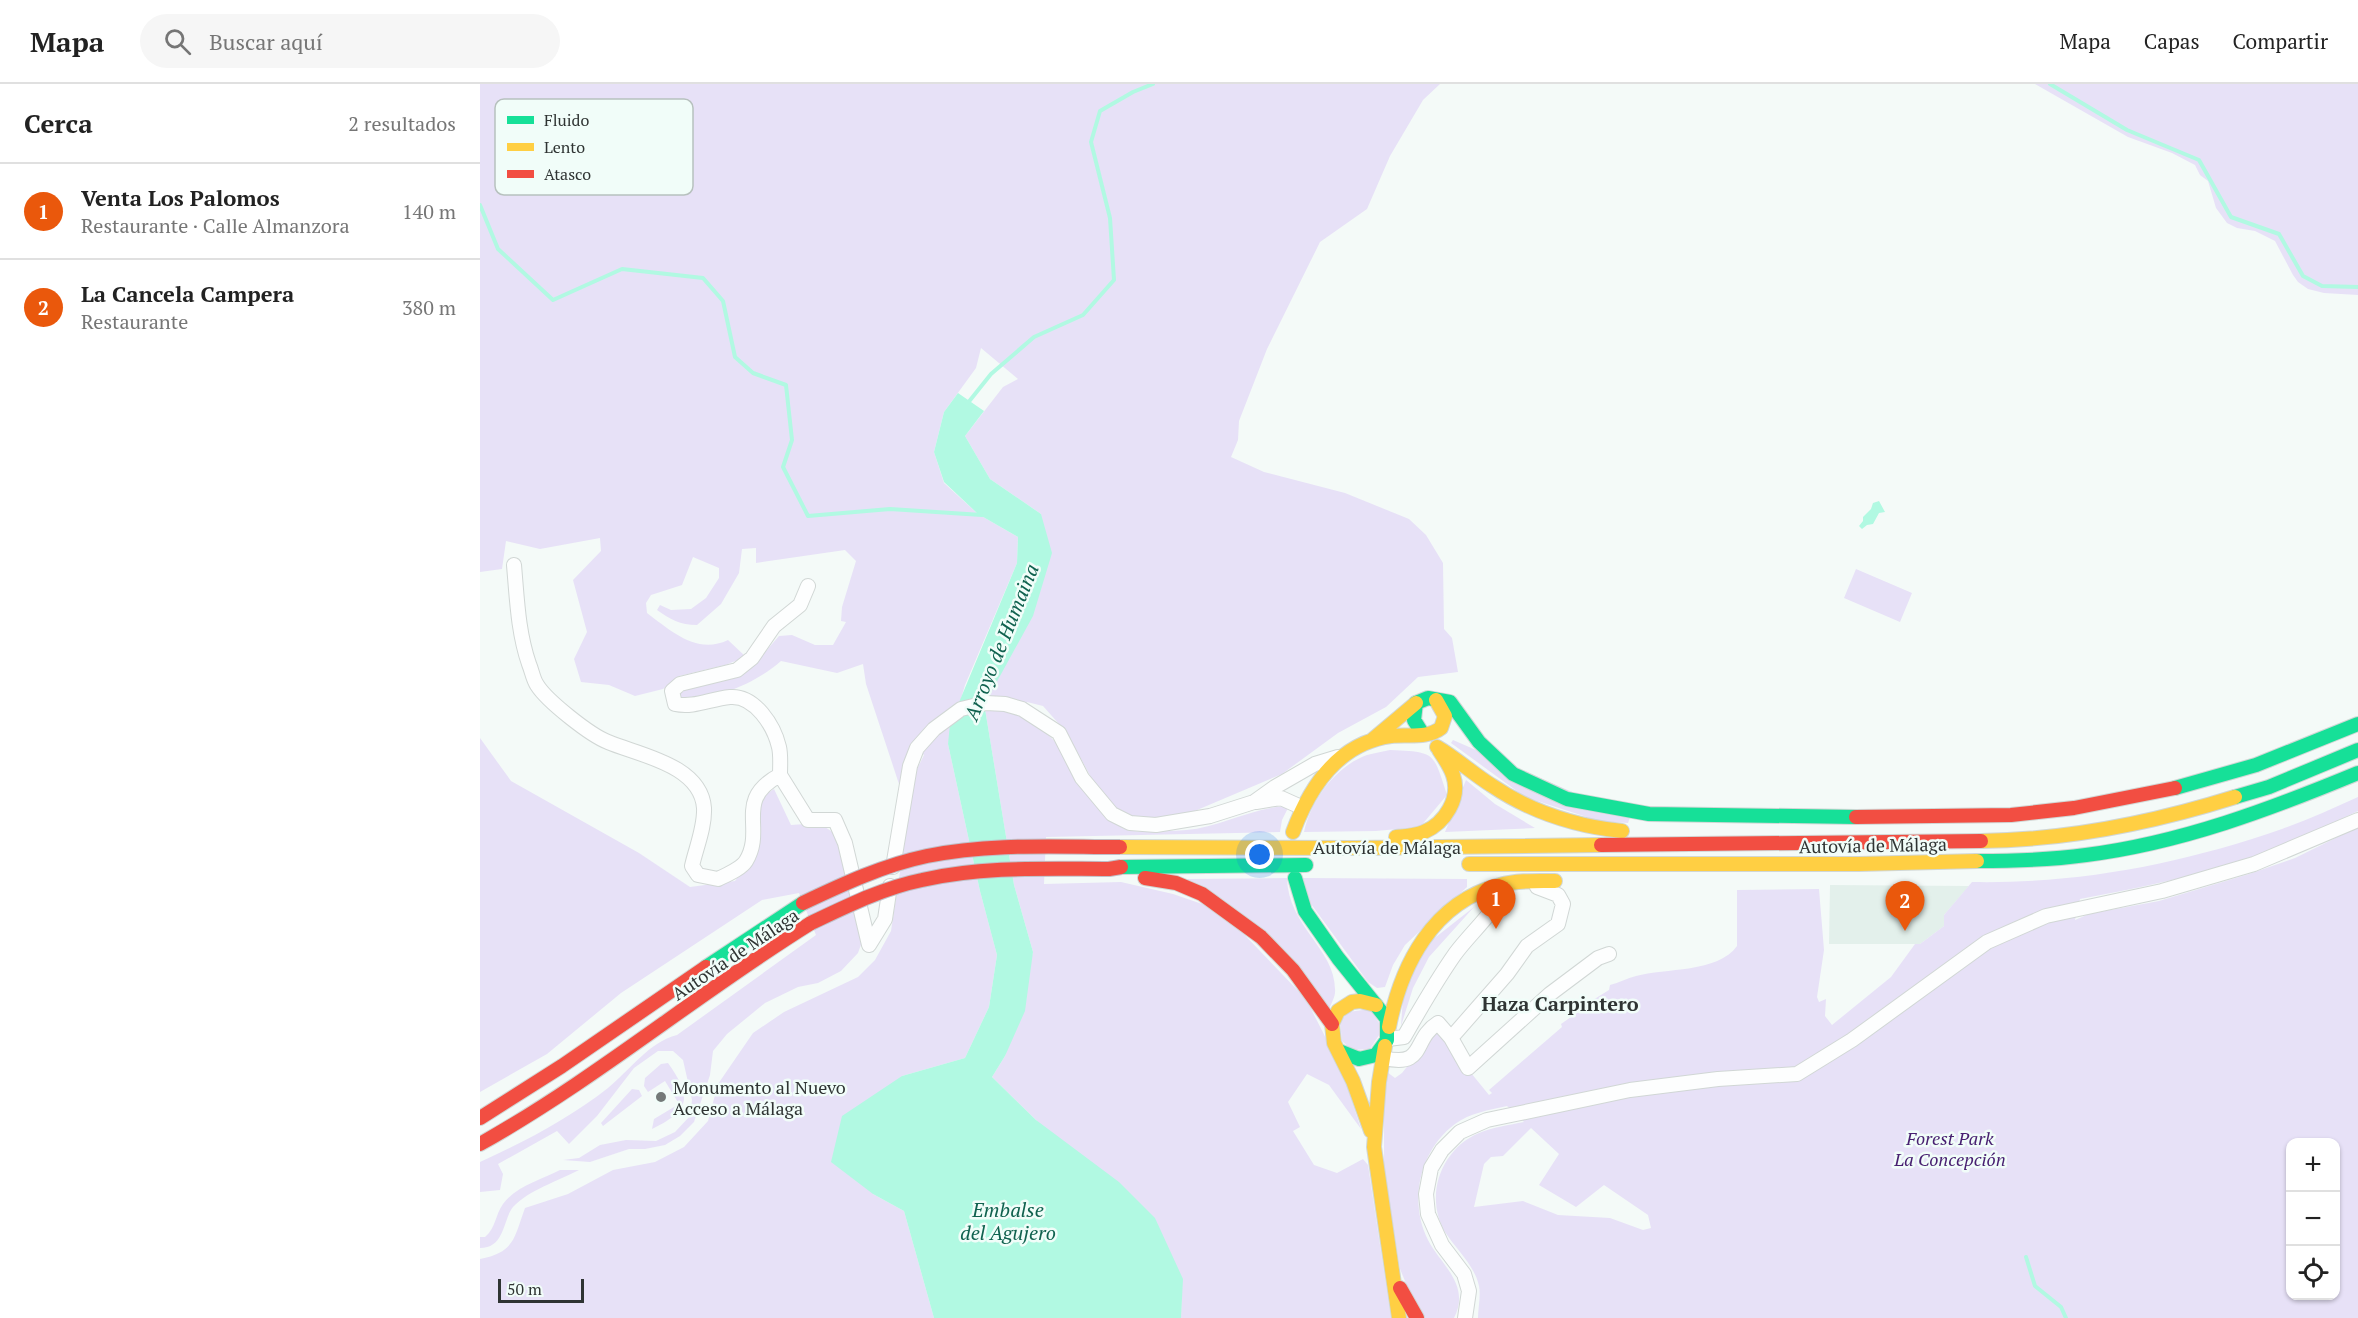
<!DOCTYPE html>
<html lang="es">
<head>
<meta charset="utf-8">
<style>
	body { margin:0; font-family:"PT Serif",serif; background:#f6f6f6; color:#222 }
	.controls { position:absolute; right:18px; bottom:18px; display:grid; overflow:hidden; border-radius:12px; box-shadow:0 2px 4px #0004 }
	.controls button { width:54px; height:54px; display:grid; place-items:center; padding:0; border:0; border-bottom:2px solid #e0e0e0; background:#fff; color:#222; font:30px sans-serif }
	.scale { position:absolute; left:18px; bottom:15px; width:86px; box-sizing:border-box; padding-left:6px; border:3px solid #2f3433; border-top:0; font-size:16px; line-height:21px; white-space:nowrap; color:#2f3433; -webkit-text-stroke:4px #f1fdf9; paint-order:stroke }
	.you { position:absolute; left:780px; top:771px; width:21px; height:21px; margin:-15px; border:4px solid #fff; border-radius:50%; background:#1a73e8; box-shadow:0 0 0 9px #1a73e833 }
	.badge { display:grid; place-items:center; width:39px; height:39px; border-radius:50%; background:#ea580c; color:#fff; font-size:20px; font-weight:700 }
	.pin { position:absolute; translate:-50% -50px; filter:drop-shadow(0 2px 3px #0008) }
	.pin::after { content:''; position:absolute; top:32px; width:21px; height:18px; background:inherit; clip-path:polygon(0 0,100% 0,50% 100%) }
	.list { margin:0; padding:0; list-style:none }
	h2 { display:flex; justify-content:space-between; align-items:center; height:78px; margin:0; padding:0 24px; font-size:26px }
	h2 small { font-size:20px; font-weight:400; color:#767676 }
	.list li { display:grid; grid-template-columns:39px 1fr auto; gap:18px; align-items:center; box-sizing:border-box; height:96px; padding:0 24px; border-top:2px solid #e0e0e0 }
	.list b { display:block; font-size:22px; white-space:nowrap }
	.list p { margin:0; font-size:20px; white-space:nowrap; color:#767676 }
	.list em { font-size:20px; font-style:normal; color:#767676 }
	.icon { flex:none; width:33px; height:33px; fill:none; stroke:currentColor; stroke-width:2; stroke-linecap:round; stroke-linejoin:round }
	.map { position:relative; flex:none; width:1878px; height:1234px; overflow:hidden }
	header { display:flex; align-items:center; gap:36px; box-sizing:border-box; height:84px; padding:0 30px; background:#fff; border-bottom:2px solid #e0e0e0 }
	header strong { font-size:28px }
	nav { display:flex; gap:33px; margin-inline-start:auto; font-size:21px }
	.search { width:420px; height:54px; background:#f6f6f6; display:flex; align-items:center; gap:15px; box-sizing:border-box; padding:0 21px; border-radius:33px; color:#767676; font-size:22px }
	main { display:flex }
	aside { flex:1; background:#fff }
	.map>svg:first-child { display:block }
	.built { fill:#e3f0eb }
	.green { fill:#e7e1f7; fill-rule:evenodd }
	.water { fill:#b1f9e2 }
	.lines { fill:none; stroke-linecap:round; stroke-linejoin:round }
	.stream { stroke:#b1f9e2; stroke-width:4 }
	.street-casing { stroke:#d1d7d5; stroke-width:16 }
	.fast-casing { stroke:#d1d7d5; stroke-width:16 }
	.slow-casing { stroke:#d1d7d5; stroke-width:16 }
	.jam-casing { stroke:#d1d7d5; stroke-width:16 }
	.street { stroke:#fdfefe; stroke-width:14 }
	.fast { stroke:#16e098; stroke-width:14 }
	.slow { stroke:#ffcf43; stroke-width:14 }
	.jam { stroke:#f24e42; stroke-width:14 }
	.jam-bridge-casing { stroke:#c0c0c8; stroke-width:16; stroke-linecap:butt }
	.jam-bridge { stroke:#f24e42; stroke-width:14 }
	.poi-dot { fill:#747978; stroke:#f1fdf9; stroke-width:2 }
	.labels { text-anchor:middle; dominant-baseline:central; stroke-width:5; stroke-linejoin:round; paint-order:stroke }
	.street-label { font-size:18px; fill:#2f3433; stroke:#f1fdf9 }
	.poi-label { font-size:18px; fill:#2f3433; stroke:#f1fdf9; text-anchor:start }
	.park-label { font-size:18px; font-style:italic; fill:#482071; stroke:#f1fdf9 }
	.water-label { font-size:20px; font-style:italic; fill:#10624f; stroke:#f1fdf9 }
	.neighbourhood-label { font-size:20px; font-weight:bold; fill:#2f3433; stroke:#f1fdf9 }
	.key { fill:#f1fdf9; stroke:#b7c1be; stroke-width:1.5 }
	.key-label { font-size:16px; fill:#2f3433 }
</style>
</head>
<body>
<header>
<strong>Mapa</strong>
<div class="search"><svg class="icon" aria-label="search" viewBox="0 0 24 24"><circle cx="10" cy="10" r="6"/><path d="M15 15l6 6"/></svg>Buscar aquí</div>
<nav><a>Mapa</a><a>Capas</a><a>Compartir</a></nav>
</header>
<main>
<aside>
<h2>Cerca<small>2 resultados</small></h2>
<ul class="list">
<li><span class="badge">1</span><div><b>Venta Los Palomos</b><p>Restaurante · Calle Almanzora</p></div><em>140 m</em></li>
<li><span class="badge">2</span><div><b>La Cancela Campera</b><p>Restaurante</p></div><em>380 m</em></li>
</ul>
</aside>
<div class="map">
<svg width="1878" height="1234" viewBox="0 0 1878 1234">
	<rect width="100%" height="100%" fill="#f4faf8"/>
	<path class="built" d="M1350,801L1489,802L1464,831V842L1440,860H1349Z"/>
	<path class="green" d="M0,0H960L943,16L910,72L887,125L840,158L787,265L759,337L758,356L751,373L784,388L865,409L929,435L946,451L963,479L964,545L972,554L978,588L938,593L906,623L858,649L802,690L710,729L658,736L633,726L620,710L587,649L563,622L547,618L538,630C553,639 566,647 578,661C593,679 626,740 647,746C656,749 695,747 706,746C741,743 776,722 809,722L802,736L800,748L566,753L564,800L641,798L693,810L725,821L756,842L826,915L861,984L881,1045L849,1001L827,990L808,1018L820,1043L813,1047L834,1081L857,1089L883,1075L888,1081L911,1234H701L702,1195L556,1036L512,993L525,972L553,868L534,801L505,625L561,430L510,395L485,352L523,303L538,295L501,264L496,284L464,328L454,368L464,399L498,430L538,453L537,479L485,601L468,660L500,807L517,871L509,923L485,974L422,992L393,1110L424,1127L454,1234H0V1175C35,1168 34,1154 45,1124L88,1110L133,1086L175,1078L204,1063L228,1037L238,1000L273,949L304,928L378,893L395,876L411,847L435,689L444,671L432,660L419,700L386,600L383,580L357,589L301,577C275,600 231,619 197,613L196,606L258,592L272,583L299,552L312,551L335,561H353L366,538L361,537L362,523L376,477L365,466L276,479V464L262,465L259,489L241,520L217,541C200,541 190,535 177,526L180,521L191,526L211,525L226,514L239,494V484L213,473L202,501L171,511L166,519L167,529C191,547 217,571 248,556L266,573L245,581L199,592L183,605L155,612L129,601L101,598L94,575L107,548L93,496L121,467L120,454L60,465L26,457L22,485L0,488Z
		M1555,0H1878V211L1844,209L1828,205L1818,198L1813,191L1795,157L1775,147L1757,144L1747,139L1736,124L1728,97L1720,91L1715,81L1692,69L1648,53Z
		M1376,485L1432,509L1420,538L1364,514Z
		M0,654L31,697L159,769L210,803L255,797C260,790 269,782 272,774C281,749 266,721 294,705L311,741L339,739L354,749L363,769L383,855L378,869L361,887L338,899L318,903L285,919L247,950L233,967L230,991L214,1038L200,1052L185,1061L165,1065H149L110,1078L83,1076L99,1074L120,1061L146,1056L176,1057L195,1048L210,1032L212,1016L203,976L193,967H178L154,984L117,1032L89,1060L77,1047L18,1080L23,1090L20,1106L0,1108V1078C44,1058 90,1034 128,1004C150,986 169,958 197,951L336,851L319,809L282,816L141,909L67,970L0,1008Z
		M973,656L1150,733L1148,739L1119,737L1045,713L971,659Z
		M910,666C956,668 953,668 967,711L940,743L896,747L824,748C831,716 856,682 887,671C894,669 902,668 910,666Z
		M986,696L1015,720L1055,744L965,748Z
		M1878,713V727C1837,746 1797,766 1754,779C1704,795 1652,805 1600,815L1595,836L1609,830L1679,817L1769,790L1815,774L1878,743V1234H998C998,1224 1001,1212 999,1202C995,1182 976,1165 965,1148C944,1112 961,1065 999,1049C1013,1043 1029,1041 1044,1038L1027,1022C1009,1026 990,1029 975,1040C940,1066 928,1117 948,1156C961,1181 991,1201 974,1234H944L935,1221L920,1185L904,1082V1009L907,988L915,994L922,989L956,946L1009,1011L1012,1009L1009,1006L1082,943L1081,940L1101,926L1100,924L1129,906L1130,901C1139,899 1147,894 1156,892C1185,884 1238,889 1257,862V806L1339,805L1344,866L1337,913L1339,918L1346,915L1345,932L1352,941L1411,893L1435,860H1440L1464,842V831L1492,798C1599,800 1701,780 1802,745C1828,736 1853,724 1878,713ZM1051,1044L1079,1070L1059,1101L1096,1123L1124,1101L1168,1131L1171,1144L1163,1146L1130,1134L1078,1131L1043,1117L994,1123L1004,1080L1011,1073L1023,1072ZM1810,1058H1856V1212H1810Z
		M807,794C808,842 855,865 855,905C856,912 851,920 848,927L707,795Z
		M823,794L987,795V803L925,861L913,881L905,903L897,904L888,898L831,820Z
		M994,823L949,873L933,904L921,942L924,899L947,860Z
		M890,925L903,945L890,965L872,966L862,957L860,938L868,928Z
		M188,979C212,1013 211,1026 172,1045L174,1035L199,1020L185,997L168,1008L164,1002L165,994L181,980Z
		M152,1005L159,1006L162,1012L123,1042L121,1039Z
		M80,1086H99C78,1097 49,1106 33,1123C23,1135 25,1164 0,1164V1153H5C16,1144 15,1131 23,1120C35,1103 62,1095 80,1086Z"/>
	<path class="water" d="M478,309L504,327L485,352L510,395L561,430L572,469L553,532L509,612L505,625L534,801L553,868L545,927L525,972L512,993L556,1036L639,1098L675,1134L703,1195L701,1234H454L424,1127L393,1110L351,1078L362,1032L422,992L485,974L509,923L517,871L500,807L468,660L470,640L537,479L538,453L498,430L464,398L454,368L464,328Z
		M1399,417L1405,428L1399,429L1393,440L1387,441L1382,445L1379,442L1383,437V433L1391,425L1393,419Z"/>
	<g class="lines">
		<path class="stream" d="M1570,0L1647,46L1719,76L1751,133L1799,150L1823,192L1842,202L1878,203
			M0,121L18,165L73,216L142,185L223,194L243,217L255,273L273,289L306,301L312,356L303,383L328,432L410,425L502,431
			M487,320L511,290L554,253L603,231L634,196L630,134L611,58L620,27L653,8L673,0
			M1546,1173L1555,1202L1581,1223L1586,1234"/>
		<g class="street-casing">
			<path id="street" d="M34,481C37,515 38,548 49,580C52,587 53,595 57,601C67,617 110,651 128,658C159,671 221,681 224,724C225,743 216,764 212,782L218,791L238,795C246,791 261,785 266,777C286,744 253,716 300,691L328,736H355L365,759L389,861
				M300,691C300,682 301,671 299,663C294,642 275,611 250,613C230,615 214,624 195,620L192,607L200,600L257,586L272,574L294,542L320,521L328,502
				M776,718L801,714L821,723
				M413,783L430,682L437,664L454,645L481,625L506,619L525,620L542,625L579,649L602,694L632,730L650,739L676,741L730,732L774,718L795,703L835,680L858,673
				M389,861L405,835L410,802
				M971,954L1027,890L1047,862L1078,840L1083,820L1078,811L1057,803
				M908,955L924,953C940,925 956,897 975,870C992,847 1016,828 1027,800
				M904,974C946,984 932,955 958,939L971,954L988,984L1070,910L1118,874L1129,870
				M985,1234L989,1207L984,1190L962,1161L948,1130L946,1110L951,1084L962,1066L980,1048L1007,1036L1150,1006L1238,995L1317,990L1372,956L1507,858L1566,832L1682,807L1774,780L1878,736"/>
		</g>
		<g class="fast-casing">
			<path id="fast" d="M942,649L934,636L936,619L948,614L970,618L999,658L1033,690L1087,715L1169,730L1376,733
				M1695,704L1776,681L1878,640
				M1755,713L1789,703L1878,666
				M1497,777C1533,777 1570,776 1606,771C1701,759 1791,725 1878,689
				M641,783L826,781
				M815,794L825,827L858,874L907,935V956L896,971L879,975L859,967
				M226,883L323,819"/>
		</g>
		<g class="slow-casing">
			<path id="slow" d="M892,656L936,619
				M957,663C976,674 992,689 1011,701C1051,728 1094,742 1142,747
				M813,748C830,702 859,659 911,652C928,650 947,655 961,644L965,632L956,616
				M916,753C926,752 935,752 944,748C965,739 981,714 973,691C970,682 964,674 959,666
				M1501,757C1588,756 1672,739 1755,713
				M640,763L875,764L1121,761
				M989,780H1379L1497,777
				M909,943C921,881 953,818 1020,801C1038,796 1057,797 1075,797
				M905,962L899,998L894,1063L919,1234
				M891,1047L873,997L854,959L852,940L858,927L872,918L880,917L896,921"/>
		</g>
		<g class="jam-casing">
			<path id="jam" d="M1376,733L1531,731L1594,724L1695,704
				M1121,761L1501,757
				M665,794L696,799L722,810L781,853L813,886L852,940
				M0,1034L82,982L226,883
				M0,1060C116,995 218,909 331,839
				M920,1204L937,1234"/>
		</g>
		<use href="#street" class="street"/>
		<use href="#fast" class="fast"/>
		<use href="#slow" class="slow"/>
		<use href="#jam" class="jam"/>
		<g class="jam-bridge-casing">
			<path id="jam-bridge" d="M323,819C363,800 404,781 447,772C510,759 576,763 640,763
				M331,839C367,822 403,804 442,796C503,782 567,785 629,785L641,783"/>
		</g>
		<use href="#jam-bridge" class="jam-bridge"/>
	</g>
	<circle class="poi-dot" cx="181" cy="1013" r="6"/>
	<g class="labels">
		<g class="street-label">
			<text transform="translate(1393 761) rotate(-1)">Autovía de Málaga</text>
			<text x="907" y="763">Autovía de Málaga</text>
			<text transform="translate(255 870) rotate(-34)">Autovía de Málaga</text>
		</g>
		<g class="poi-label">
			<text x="193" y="1003">Monumento al Nuevo<tspan x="193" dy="21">Acceso a Málaga</tspan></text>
		</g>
		<g class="park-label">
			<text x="1470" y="1054">Forest Park<tspan x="1470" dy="21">La Concepción</tspan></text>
		</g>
		<g class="water-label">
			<text transform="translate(521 558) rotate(-68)">Arroyo de Humaina</text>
			<text x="528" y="1125">Embalse<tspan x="528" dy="23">del Agujero</tspan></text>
		</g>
		<g class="neighbourhood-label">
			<text x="1080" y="919">Haza Carpintero</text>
		</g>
	</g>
	<rect x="15" y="15" width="198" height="96" rx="9" class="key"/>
	<rect x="27" y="32" width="27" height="8" fill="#16e098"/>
	<rect x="27" y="59" width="27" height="8" fill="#ffcf43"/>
	<rect x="27" y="86" width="27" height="8" fill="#f24e42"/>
	<g class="key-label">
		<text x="64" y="42">Fluido</text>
		<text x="64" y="69">Lento</text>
		<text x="64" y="96">Atasco</text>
	</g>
</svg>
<div class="controls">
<button>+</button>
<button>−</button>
<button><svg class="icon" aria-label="locate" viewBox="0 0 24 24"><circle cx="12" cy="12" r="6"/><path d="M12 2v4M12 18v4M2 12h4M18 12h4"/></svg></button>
</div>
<div class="scale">50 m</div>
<div class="you"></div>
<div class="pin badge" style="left:1016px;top:845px">1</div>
<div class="pin badge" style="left:1425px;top:847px">2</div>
</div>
</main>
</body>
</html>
